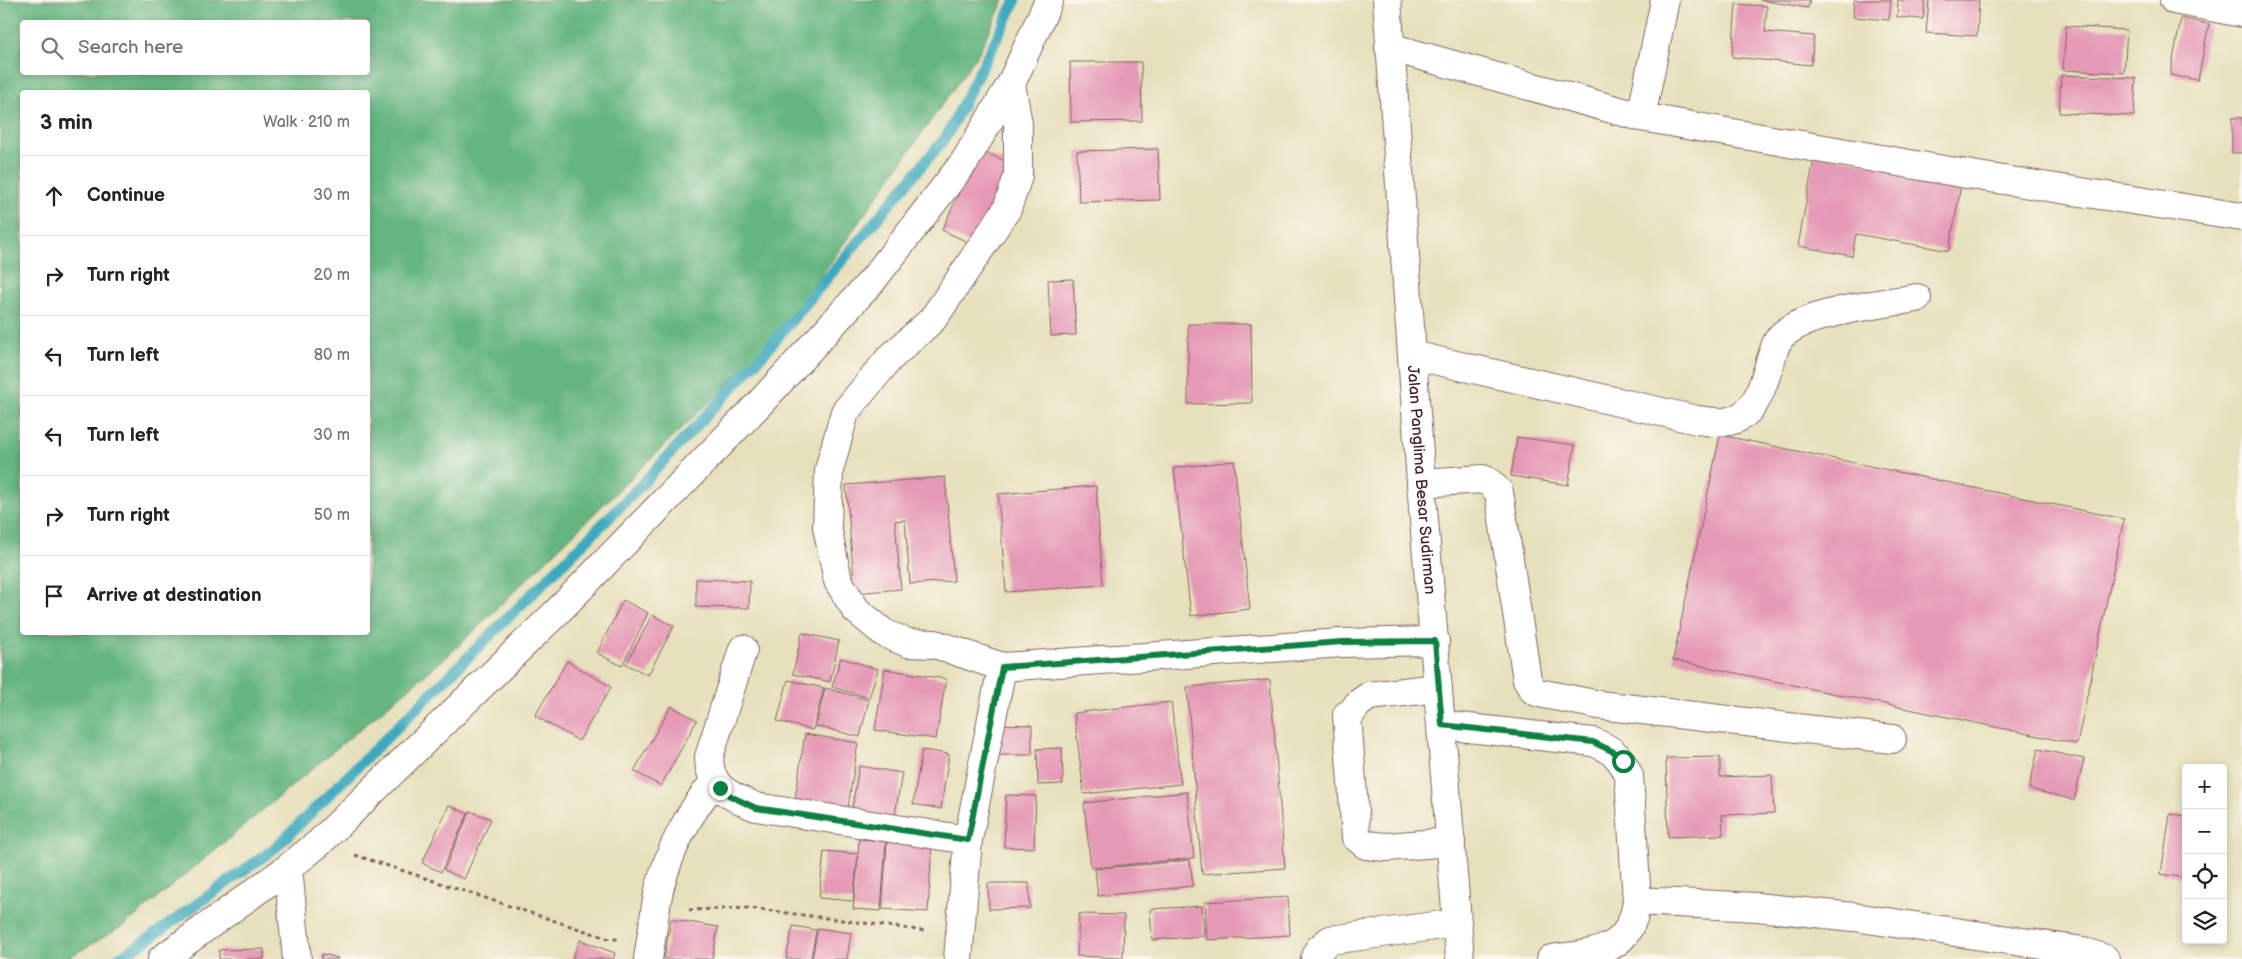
<!DOCTYPE html>
<html lang="en">
<head>
<meta charset="utf-8">
<style>
	body { margin:0; font-family:"Balsamiq Sans",sans-serif; background:#f6f6f6; color:#222 }
	.controls { position:absolute; right:15px; bottom:15px; display:grid; overflow:hidden; border-radius:5px; box-shadow:0 2px 8px #0003 }
	.controls button { width:45px; height:45px; display:grid; place-items:center; padding:0; border:0; border-bottom:1px solid #e0e0e0; background:#fff; color:#222; font:25px sans-serif }
	.stop { position:absolute; width:15px; height:15px; margin:-11px; border:4px solid #0b8043; border-radius:50%; background:#fff }
	.stop.end { background:#0b8043; border-color:#fff; box-shadow:0 1px 5px #0008 }
	.list { margin:0; padding:0; list-style:none }
	h2 { display:flex; justify-content:space-between; align-items:center; height:65px; margin:0; padding:0 20px; font-size:21px }
	h2 small { font-size:16px; font-weight:400; color:#767676 }
	.list li { display:grid; grid-template-columns:32px 1fr auto; gap:15px; align-items:center; box-sizing:border-box; height:80px; padding:0 20px; border-top:1px solid #e0e0e0 }
	.list b { display:block; font-size:19px; white-space:nowrap }
	.list em { font-size:16px; font-style:normal; color:#767676 }
	.icon { flex:none; width:28px; height:28px; fill:none; stroke:currentColor; stroke-width:2; stroke-linecap:round; stroke-linejoin:round }
	.map { position:relative; flex:none; width:2242px; height:959px; overflow:hidden }
	.search { position:absolute; background:#fff; box-shadow:0 2px 8px #0003; left:20px; top:20px; width:350px; height:55px; display:flex; align-items:center; gap:12px; box-sizing:border-box; padding:0 18px; border-radius:5px; color:#767676; font-size:19px }
	.panel { position:absolute; background:#fff; box-shadow:0 2px 8px #0003; left:20px; top:90px; width:350px; height:545px; border-radius:5px }
	.map>svg:first-child { display:block }
	.forest { fill:#65b580; stroke:#586a56; fill-rule:evenodd }
	.lines { fill:none; stroke-linecap:round; stroke-linejoin:round }
	.stream { stroke:#3ea9be; stroke-width:11 }
	.building { fill:#e599b5 }
	.minor-casing { stroke:#81635e; stroke-width:30 }
	.major-casing { stroke:#81635e; stroke-width:30 }
	.path { stroke:#81635e; stroke-width:3; stroke-dasharray:4 4; stroke-linecap:butt }
	.minor { stroke:#fff; stroke-width:28 }
	.major { stroke:#fff; stroke-width:28 }
	.route { stroke:#0b8043; stroke-width:6 }
	.labels { text-anchor:middle; dominant-baseline:central; stroke-width:4; stroke-linejoin:round; paint-order:stroke }
	.street-label { font-size:16px; fill:#4a1f2b; stroke:#fbf7ec }
</style>
</head>
<body>
<div class="map">
<svg width="2242" height="959" viewBox="0 0 2242 959">
	<rect width="100%" height="100%" fill="#fbf7ec"/>
	<filter id="ink" filterUnits="userSpaceOnUse"><feTurbulence type="fractalNoise" baseFrequency=".02" numOctaves="2"/><feDisplacementMap in="SourceGraphic" scale="10" xChannelSelector="R" yChannelSelector="G"/><feConvolveMatrix kernelMatrix="1 2 1 2 8 2 1 2 1" color-interpolation-filters="sRGB"/></filter>
	<filter id="wash" filterUnits="userSpaceOnUse"><feTurbulence type="fractalNoise" baseFrequency=".0096" numOctaves="4" result="noise"/><feDisplacementMap in="SourceGraphic" scale="20" xChannelSelector="R" yChannelSelector="G"/><feGaussianBlur stdDeviation="1.12" result="paint"/><feColorMatrix in="noise" values="0 0 0 0 0 0 0 0 0 0 0 0 0 0 0 0 0 1.4 0 .05"/><feComposite in="paint" operator="in"/></filter>
	<g filter="url(#wash)">
		<rect width="100%" height="100%" fill="#e6e0bc"/>
		<path class="forest" d="M0,0H1004L978,54L782,331L450,654L125,925L66,959H0ZM22,22H368V72H22ZM22,92H368V632H22Z"/>
		<g class="lines">
			<path class="stream" d="M117,959L147,940L275,848L625,502L761,357L946,137L1016,0"/>
		</g>
		<g id="blocks">
			<path class="building" d="M1760,0H1810L1808,8Z
				M1854,0H1891L1889,20L1853,17Z
				M1898,0H1925L1923,19L1897,17Z
				M1929,0H1979L1977,36L1926,33Z
				M1736,4L1767,6L1765,32L1814,36L1811,65L1732,57Z
				M2181,18L2209,24L2198,80L2170,75Z
				M2066,26L2127,30L2124,73L2063,70Z
				M1070,62H1141L1142,121L1071,122Z
				M2061,75L2136,78L2134,116L2059,113Z
				M2232,118H2242V153H2232Z
				M1158,149L1160,200L1079,202L1077,151Z
				M979,150L1012,164L974,245L942,230Z
				M1815,154L1962,180L1949,251L1856,234L1852,256L1798,246Z
				M1073,279L1076,335L1051,336L1048,280Z
				M1188,324H1251L1252,403L1188,404Z
				M1720,435L2124,519L2077,744L1673,660Z
				M1517,437L1575,445L1568,485L1511,476Z
				M1234,461L1250,609L1191,616L1174,468Z
				M945,477L954,581L910,584L905,520L895,521L901,589L855,593L846,485Z
				M1096,486L1103,585L1006,592L998,494Z
				M696,579L750,581L749,608L696,607Z
				M623,600L648,613L622,666L597,653Z
				M652,615L674,626L648,675L626,664Z
				M802,633L839,641L830,682L793,674Z
				M841,658L878,669L869,698L832,687Z
				M567,661L611,687L579,741L535,716Z
				M885,669L946,679L936,739L875,730Z
				M788,680L824,688L813,730L777,721Z
				M1270,680L1285,868L1202,874L1187,687Z
				M825,688L869,700L860,737L816,726Z
				M1171,702L1181,784L1084,794L1074,713Z
				M671,706L697,720L661,786L634,771Z
				M991,724L1032,725V755H991Z
				M805,734L858,743L847,813L794,805Z
				M1062,748L1063,784L1038,785L1037,749Z
				M2038,749L2084,759L2074,800L2029,789Z
				M922,750L949,754L941,809L913,804Z
				M1720,757V777L1772,775L1774,813L1722,815L1723,835L1668,837L1666,758Z
				M859,766L902,773L894,821L851,815Z
				M1187,792L1194,858L1091,868L1084,803Z
				M1006,795L1036,796L1034,848L1004,847Z
				M449,805L468,814L441,872L422,863Z
				M470,811L491,819L464,879L444,870Z
				M2170,814L2186,816V878L2161,874Z
				M859,839L886,841L881,911L853,909L858,856L853,901L819,898L824,851L858,854Z
				M887,842L932,845L928,912L882,909Z
				M1190,860L1193,886L1098,896L1095,869Z
				M988,883H1029L1030,908L989,909Z
				M1288,897L1290,935L1207,940L1205,902Z
				M1202,906L1204,936L1152,940L1150,909Z
				M1079,914L1124,915L1123,958L1077,956Z
				M671,919L718,927L712,959H664Z
				M793,926L816,930L811,959H786Z
				M818,928L851,933L847,959H812Z
				M580,940L615,953L613,959H572Z
				M264,949V959H219V950Z
				M322,954L338,958V959H321Z"/>
		</g>
	</g>
	<g filter="url(#ink)">
		<use href="#blocks" fill-opacity="0" stroke="#81635e" stroke-width="1"/>
		<g class="lines">
			<g class="minor-casing">
				<path id="minor" d="M2174,0L2242,13
					M1389,47L1641,117L1665,0
					M1011,84L1018,124V176L1007,209L933,319L889,359L845,412L829,470L827,527L838,581L856,610L884,633L908,643L935,644L1002,667L1342,643L1435,641
					M1641,117L1984,177L2242,217
					M1412,355L1697,420C1705,421 1715,423 1724,422C1758,418 1763,383 1772,356C1775,347 1777,338 1785,333C1811,311 1882,304 1917,298
					M1421,483L1483,479L1490,483L1499,492L1527,680L1533,690L1539,693L1599,705L1892,739
					M743,649L709,757C709,789 731,796 756,807L968,840
					M1438,688L1369,696L1358,704L1350,715H1347L1356,837L1366,845L1386,847L1451,842
					M1442,725L1593,742C1612,749 1621,757 1629,776L1637,901
					M288,868L297,959
					M162,959L288,868L319,843L559,610L760,403L872,281L965,161L1011,84L1049,0
					M648,959C652,936 654,913 659,890C669,851 689,812 715,781
					M958,959L968,840L1002,667
					M1315,959L1319,949L1330,940L1457,923
					M1551,959C1594,953 1630,954 1637,901L1757,907L1854,917L2083,951L2105,959"/>
			</g>
			<g class="major-casing">
				<g id="major">
					<path id="s1" d="M1387,0L1421,483L1460,959"/>
				</g>
			</g>
			<path class="path" d="M355,855L610,939H618
				M689,910L749,908L926,931"/>
			<use href="#minor" class="minor"/>
			<use href="#major" class="major"/>
		</g>
	</g>
	<g class="lines" filter="url(#ink)">
		<path class="route" d="M720,788L730,796L756,808L968,840L1002,667L1342,642L1435,641L1442,725L1593,742L1614,752L1623,761"/>
	</g>
	<g class="labels">
		<g class="street-label">
			<text stroke="none"><textPath href="#s1" startOffset="481">Jalan Panglima Besar Sudirman</textPath></text>
		</g>
	</g>
</svg>
<div class="controls">
<button>+</button>
<button>−</button>
<button><svg class="icon" aria-label="locate" viewBox="0 0 24 24"><circle cx="12" cy="12" r="6"/><path d="M12 2v4M12 18v4M2 12h4M18 12h4"/></svg></button>
<button><svg class="icon" aria-label="layers" viewBox="0 0 24 24"><path d="M12 4l9 5-9 5-9-5zM3 14l9 5 9-5"/></svg></button>
</div>
<div class="stop" style="left:1623px;top:761px"></div>
<div class="stop end" style="left:720px;top:788px"></div>
<div class="search"><svg class="icon" aria-label="search" viewBox="0 0 24 24"><circle cx="10" cy="10" r="6"/><path d="M15 15l6 6"/></svg>Search here</div>
<section class="panel">
<h2>3 min<small>Walk · 210 m</small></h2>
<ul class="list">
<li><svg class="icon" aria-label="ahead" viewBox="0 0 24 24"><path d="M12 20V5M6 11l6-6 6 6"/></svg><div><b>Continue</b></div><em>30 m</em></li>
<li><svg class="icon" aria-label="right" viewBox="0 0 24 24"><path d="M7 20v-9h11M14 6l5 5-5 5"/></svg><div><b>Turn right</b></div><em>20 m</em></li>
<li><svg class="icon" aria-label="left" viewBox="0 0 24 24"><path d="M17 20v-9H6M10 6l-5 5 5 5"/></svg><div><b>Turn left</b></div><em>80 m</em></li>
<li><svg class="icon" aria-label="left" viewBox="0 0 24 24"><path d="M17 20v-9H6M10 6l-5 5 5 5"/></svg><div><b>Turn left</b></div><em>30 m</em></li>
<li><svg class="icon" aria-label="right" viewBox="0 0 24 24"><path d="M7 20v-9h11M14 6l5 5-5 5"/></svg><div><b>Turn right</b></div><em>50 m</em></li>
<li><svg class="icon" aria-label="arrive" viewBox="0 0 24 24"><path d="M6 21V4h12l-3 4 3 4H6"/></svg><div><b>Arrive at destination</b></div></li>
</ul>
</section>
</div>
</body>
</html>
